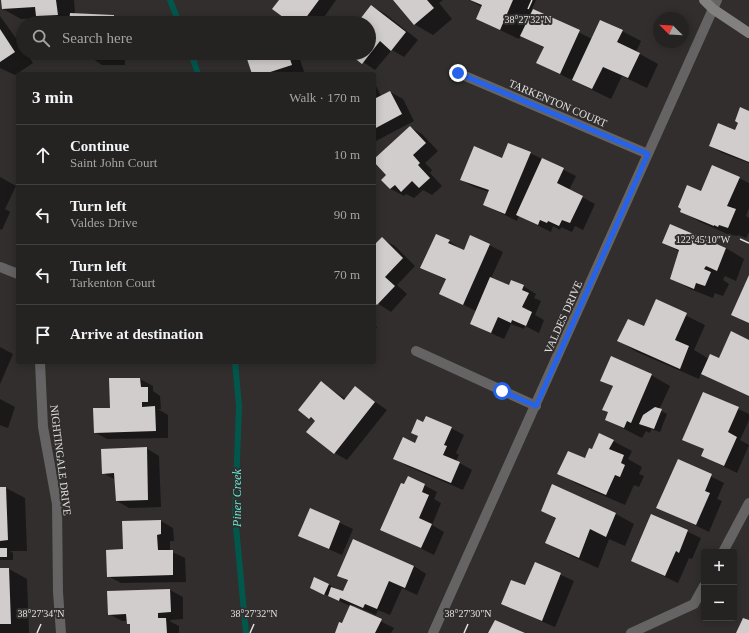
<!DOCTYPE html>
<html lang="en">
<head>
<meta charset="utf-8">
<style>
	body { margin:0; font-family:"Times New Roman",serif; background:#312f2f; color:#f1f3f6 }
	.controls { position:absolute; right:12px; bottom:12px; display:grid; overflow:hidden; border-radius:4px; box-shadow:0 2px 10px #0003 }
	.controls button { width:36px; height:36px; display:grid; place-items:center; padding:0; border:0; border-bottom:1px solid #423f40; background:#252222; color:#f1f3f6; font:20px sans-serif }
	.compass { position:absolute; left:653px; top:12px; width:36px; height:36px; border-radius:50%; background:#252222; box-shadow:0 2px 10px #0003; rotate:294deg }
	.stop { position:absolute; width:12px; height:12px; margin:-9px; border:3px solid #2563eb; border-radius:50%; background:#fff }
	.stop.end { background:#2563eb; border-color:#fff; box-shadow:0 1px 4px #0008 }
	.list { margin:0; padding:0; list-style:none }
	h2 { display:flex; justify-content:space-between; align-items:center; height:52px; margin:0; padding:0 16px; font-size:17px }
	h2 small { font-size:13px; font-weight:400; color:#a3a4a5 }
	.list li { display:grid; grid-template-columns:26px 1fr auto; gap:12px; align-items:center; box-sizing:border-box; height:60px; padding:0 16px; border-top:1px solid #423f40 }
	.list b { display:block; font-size:15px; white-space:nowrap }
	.list p { margin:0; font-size:13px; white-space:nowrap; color:#a3a4a5 }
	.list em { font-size:13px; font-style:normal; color:#a3a4a5 }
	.icon { flex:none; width:22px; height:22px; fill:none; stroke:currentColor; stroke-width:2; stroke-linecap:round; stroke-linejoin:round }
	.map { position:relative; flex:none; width:749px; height:633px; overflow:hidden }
	.search { position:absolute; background:#252222; box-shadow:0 2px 10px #0003; left:16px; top:16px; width:360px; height:44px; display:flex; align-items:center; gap:10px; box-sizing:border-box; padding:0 14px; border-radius:22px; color:#a3a4a5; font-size:15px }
	.panel { position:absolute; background:#252222; box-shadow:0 2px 10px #0003; left:16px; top:72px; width:360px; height:292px; border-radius:4px }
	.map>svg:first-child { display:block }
	.shadow { fill:#0007 }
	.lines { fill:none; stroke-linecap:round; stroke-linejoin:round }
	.stream { stroke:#02574d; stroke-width:6 }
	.building { fill:#d1cdcc }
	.street { stroke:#656363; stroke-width:10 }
	.secondary { stroke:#838180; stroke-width:10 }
	.route { stroke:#2563eb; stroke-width:5 }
	.ticks { fill:none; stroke:#e3e1e1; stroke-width:1.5 }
	.labels { text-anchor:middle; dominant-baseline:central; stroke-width:4; stroke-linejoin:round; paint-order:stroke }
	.street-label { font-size:11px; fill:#e3e1e1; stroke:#312e2d }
	.water-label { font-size:12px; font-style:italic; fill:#65ecd7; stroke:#312e2d }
	.ticks-label { font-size:10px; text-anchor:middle; fill:#e3e1e1; stroke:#312e2d; stroke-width:4; stroke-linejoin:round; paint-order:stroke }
</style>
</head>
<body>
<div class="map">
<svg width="749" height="633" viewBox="0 0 749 633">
	<rect width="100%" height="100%" fill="#312e2d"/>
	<path class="shadow" d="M2,0H74L75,15L114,16L126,23H49L40,18L21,19L3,9Z
		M279,0H336L320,23H293Z
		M394,0H443L439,3L452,19L433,35L414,24Z
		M469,0H536L532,9L592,39L622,31L641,41L636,52L658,64L647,88L622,76L611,99L537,63L544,48L521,35L519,39L477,19L482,7Z
		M371,6L384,13L418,40L404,57L392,50L375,70L350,53H369V23H358Z
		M0,16L23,48V53H27L33,63L15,75L0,68Z
		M277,18L286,23H264Z
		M90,53H125V65H102L90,57Z
		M246,53H298L304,72L299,74H253Z
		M374,82L381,96L390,92L403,99L414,121L374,142Z
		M749,112V163L722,153L710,146L735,132Z
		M410,127L422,134L438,151L425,163L432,170L430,173L442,186L432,195L423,190L414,198L406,194L404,196L391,189L382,180L388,175Z
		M530,153L576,176L569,190L595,204L583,230L575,226L572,232L561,227L560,230L553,226L551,232L519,216L517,221L484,205L489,192L474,187L461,180L502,159Z
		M0,177L16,186L5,209L10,212L2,230L0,229Z
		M739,178L749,183V208L746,216L749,218V232L746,238L738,235L737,236L733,235L732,236L700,222L681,211L701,192Z
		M671,225L726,248L744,259L736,281L725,276L723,280L729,284L723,296L715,293L713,298L690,289L672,278L680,252L663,243Z
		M471,236L503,252L491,278L510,286H523L536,294L534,298L541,301L535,315L544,320L539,333L525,326L524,329L511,324L504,339L484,330L471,323L476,311L440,293L446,280L422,268L449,241L464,251Z
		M382,239L395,246L415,266L397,285L407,294L391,312L374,301V247Z
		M656,301L705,325L694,350L709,359H719L749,341V396L701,373L699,379L637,352L619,341L644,327Z
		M374,325L377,327L374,333Z
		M0,347L13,354L0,384Z
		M117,362H154V363L120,364Z
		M651,375L670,386L659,410L667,414L660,432L651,429L650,433L646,431L642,438L607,420L613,387L602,380Z
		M140,379L153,386V391L160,396L161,409H158L168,415V438L107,439L94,432L111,409Z
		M321,383L346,399L355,388L387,410L347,460L335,453L308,432L316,421L310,418Z
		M703,393L749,414V420L740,440L749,445L737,473L702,456L705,450L683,439Z
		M0,399L15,407L8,428L0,425Z
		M424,423L451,428L464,435L456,453L459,455L456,461L472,470L463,490L407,466L395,459L416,444L419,437L413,433Z
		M613,441L632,451L628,459L642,467L639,474L644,476L639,487L634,485L625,505L577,484L559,473L585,460L593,451Z
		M146,448L159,456L161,507L129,508L117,501L116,480L103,473Z
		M678,460L724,483L717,499L722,501L709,532L658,507Z
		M408,477L437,492L434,499L441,503L432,525L444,532L434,555L382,529Z
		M553,486L616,514L634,524L625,546L609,539L598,568L565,553L546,543L557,519L542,511Z
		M0,488H6L25,498L27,551H10L13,553V560H0Z
		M310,509L353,529L342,555L299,536Z
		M652,515L701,538L692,559L689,558L678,583L632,561Z
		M161,521L173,528L174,541H170V551L185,558L186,582L121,583L108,576L124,550Z
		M535,563L574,581L555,627L515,610L502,603L526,587Z
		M414,566L426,574L417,595L402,588L390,615L378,610L376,615L353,605L352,607L394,628L391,633H336L342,625L350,606L311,588L328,584L343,593L348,581L339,576Z
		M0,569H9L27,579L29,633H0Z
		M170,590L183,597V619L170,620L171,622L179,626V633H131V625L128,621H122L109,614Z"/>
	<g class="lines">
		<path class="stream" d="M170,0L179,23
			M191,53L198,74
			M235,362L239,406L235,516L246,633"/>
	</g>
	<path class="building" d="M1,0H56L58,15L36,16L35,7L2,9Z
		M279,0H319L302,23H291L272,9Z
		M393,0H427L434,8L414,25Z
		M470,0H513L500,30L476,19L482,5Z
		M371,5L406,32L391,51L380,41L362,64L348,53H369V23H357Z
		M533,9L580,30L560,74L536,63L544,47L520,36Z
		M70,13L114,15V23H69Z
		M277,17L279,23H261Z
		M600,20L623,30L617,42L640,53L628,78L603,67L592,89L572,80Z
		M0,29L15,52L0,62Z
		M89,53H113V59L89,58Z
		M245,53H288L292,65L264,74H252Z
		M390,91L402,114L374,129V99Z
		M740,107L749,111V162L709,146L718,123L735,130L738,123L735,121Z
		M410,126L426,143L413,155L420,163L418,165L430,178L419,188L412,181L401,192L395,185L390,189L381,180L386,175L374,162V159Z
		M508,143L531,152L505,214L483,205L489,190L460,180L474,146L502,158Z
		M542,158L564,168L557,183L583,196L570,223L562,220L559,226L548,221L547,223L540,220L538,225L516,215Z
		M712,165L740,177L727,206L736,209L728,228L719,225L718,227L714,225V226L680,212L681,209L678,207L687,185L701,191Z
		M670,224L726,248L717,271L706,266L704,269L711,272L705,286L696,283L694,289L670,279L679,250L662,243Z
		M436,234L450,240L448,243L464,250L470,235L490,244L463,305L439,294L446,279L420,268Z
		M382,237L403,258L385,277L395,286L377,305L374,302V245Z
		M749,275V323L731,315Z
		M490,277L509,285L511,280L524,285L522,290L529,293L522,307L532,312L526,326L512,320L511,323L498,317L491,333L470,324Z
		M656,299L687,313L675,340L689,346L680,369L617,341L628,319L644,326Z
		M731,331L749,340V396L701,374L710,354L719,358Z
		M611,356L652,374L631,423L627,421L624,428L605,420L608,412L602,410L613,386L600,381Z
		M109,378H140L141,387H148V402H142V407L155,406L156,431L94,433L93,408H110Z
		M321,381L344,400L355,386L375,402L334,454L306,432L315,421L311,417L309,419L298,410Z
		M703,392L739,407L728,432L737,437L724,466L701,456L704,449L682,440Z
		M655,407L662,409L654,429L639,424L643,415Z
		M426,416L452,427L444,445L447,446L443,455L460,462L451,483L393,459L403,437L415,443L418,436L411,433L417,419L423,422Z
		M599,433L614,440L609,449L624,455L621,463L625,465L620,477L615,475L606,495L557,474L568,451L585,458L589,448L592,449Z
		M147,447L148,500L116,501L114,473L102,474L101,449Z
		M678,459L712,474L705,491L710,493L696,525L656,508Z
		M408,476L425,484L422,492L429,495L419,518L432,524L421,548L380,530L401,483L404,484Z
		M552,484L616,513L606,537L590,529L579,558L545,543L556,518L541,511Z
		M0,487H6L8,540L0,541Z
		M310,508L340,521L329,549L298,536Z
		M651,514L688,530L679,553L676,551L665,576L631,561Z
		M161,520V534L157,535L158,550H173V575L107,577L106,550L123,549L122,521Z
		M353,539L414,566L405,588L389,581L377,609L365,604L363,608L340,598L339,601L328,596L331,587L343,591L348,580L337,576Z
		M0,548H7V557H0Z
		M535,562L561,573L542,621L501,604L511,580L525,585Z
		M0,568H9L11,624H0Z
		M314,577L329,584L324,595L310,588Z
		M170,589L171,612L158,613V618H166L167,633H130V624H127L126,614L108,615L107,591Z
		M350,605L382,619L375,633H335L339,622L342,623Z
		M743,618L749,620V633H736Z
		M495,620L525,633H488Z"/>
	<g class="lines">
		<path class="street" d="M458,73L648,154
			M0,267L18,274
			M416,351L536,406
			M40,362L43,427L57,504L58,592L61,633
			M723,552L749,503
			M433,633L717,0
			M631,633L694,604L704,586"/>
		<path class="secondary" d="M704,0L713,9L749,33"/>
	</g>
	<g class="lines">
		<path class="route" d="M458,73L648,154L536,406L502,391"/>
	</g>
	<path class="ticks" d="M528,9L532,0M740,239L749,243M37,633L41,624M250,633L254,624M464,633L468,624"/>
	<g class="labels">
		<g class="street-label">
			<text transform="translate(558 103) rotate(23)">TARKENTON COURT</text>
			<text transform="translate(563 317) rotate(-66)">VALDES DRIVE</text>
			<text transform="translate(61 460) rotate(83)">NIGHTINGALE DRIVE</text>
		</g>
		<g class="water-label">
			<text transform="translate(237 498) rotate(-90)">Piner Creek</text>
		</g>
	</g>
	<g class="ticks-label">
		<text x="528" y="23">38°27'32"N</text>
		<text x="703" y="243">122°45'10"W</text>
		<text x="41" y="617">38°27'34"N</text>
		<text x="254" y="617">38°27'32"N</text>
		<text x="468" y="617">38°27'30"N</text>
	</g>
</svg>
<div class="controls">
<button>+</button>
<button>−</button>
</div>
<svg class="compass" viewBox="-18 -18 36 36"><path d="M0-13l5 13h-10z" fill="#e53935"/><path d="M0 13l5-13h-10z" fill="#a3a4a5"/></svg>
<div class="stop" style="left:502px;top:391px"></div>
<div class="stop end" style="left:458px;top:73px"></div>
<div class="search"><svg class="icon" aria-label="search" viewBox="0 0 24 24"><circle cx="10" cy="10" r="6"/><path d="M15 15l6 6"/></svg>Search here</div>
<section class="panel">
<h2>3 min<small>Walk · 170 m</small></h2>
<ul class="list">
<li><svg class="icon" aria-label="ahead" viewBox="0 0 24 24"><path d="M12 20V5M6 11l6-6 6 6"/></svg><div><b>Continue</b><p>Saint John Court</p></div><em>10 m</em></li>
<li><svg class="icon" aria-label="left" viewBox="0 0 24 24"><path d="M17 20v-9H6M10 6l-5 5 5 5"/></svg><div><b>Turn left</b><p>Valdes Drive</p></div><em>90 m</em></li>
<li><svg class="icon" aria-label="left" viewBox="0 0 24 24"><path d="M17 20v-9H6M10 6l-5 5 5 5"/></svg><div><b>Turn left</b><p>Tarkenton Court</p></div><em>70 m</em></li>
<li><svg class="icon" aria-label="arrive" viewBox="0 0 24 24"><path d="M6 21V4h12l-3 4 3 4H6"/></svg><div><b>Arrive at destination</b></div></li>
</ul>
</section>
</div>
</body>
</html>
